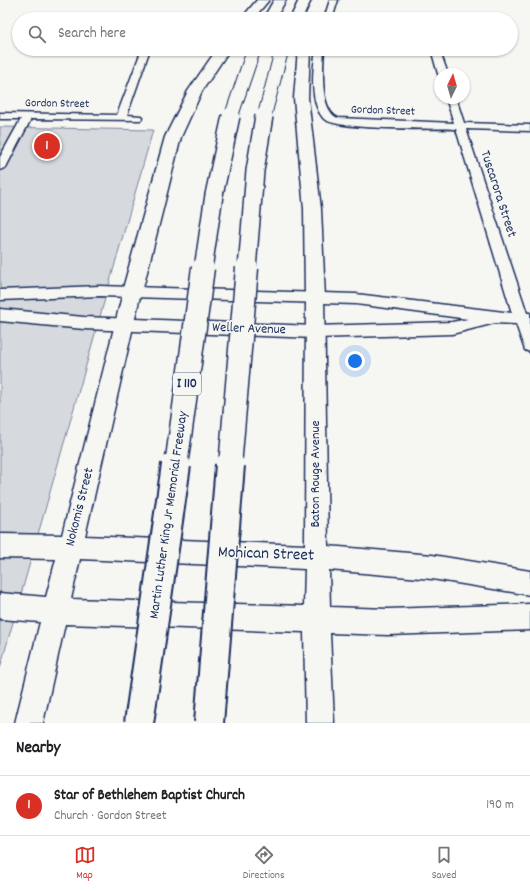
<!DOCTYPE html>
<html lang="en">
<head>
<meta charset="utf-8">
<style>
	body { margin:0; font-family:Dekko,sans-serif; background:#f2f2f2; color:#202124 }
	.compass { position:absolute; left:434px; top:68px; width:36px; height:36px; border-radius:50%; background:#fff; box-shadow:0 1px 3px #0004; rotate:5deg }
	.you { position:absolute; left:355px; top:361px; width:14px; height:14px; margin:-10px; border:3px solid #fff; border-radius:50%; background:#1a73e8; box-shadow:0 0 0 6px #1a73e833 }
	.badge { display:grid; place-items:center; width:26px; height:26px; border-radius:50%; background:#d93025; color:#fff; font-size:13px; font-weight:700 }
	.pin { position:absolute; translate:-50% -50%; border:2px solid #fff; box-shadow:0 1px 4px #0006 }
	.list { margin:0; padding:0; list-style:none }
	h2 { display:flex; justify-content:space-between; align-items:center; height:52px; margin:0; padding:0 16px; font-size:17px }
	h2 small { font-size:13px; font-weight:400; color:#757577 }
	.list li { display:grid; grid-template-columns:26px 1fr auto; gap:12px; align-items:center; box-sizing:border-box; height:60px; padding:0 16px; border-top:1px solid #e0e0e0 }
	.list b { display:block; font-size:15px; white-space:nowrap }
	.list p { margin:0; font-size:13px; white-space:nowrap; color:#757577 }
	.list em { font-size:13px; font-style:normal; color:#757577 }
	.icon { flex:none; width:22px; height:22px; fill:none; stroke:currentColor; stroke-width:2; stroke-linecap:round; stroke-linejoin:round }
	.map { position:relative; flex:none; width:530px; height:723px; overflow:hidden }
	.search { position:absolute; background:#fff; box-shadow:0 1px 3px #0004; left:12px; right:12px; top:12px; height:44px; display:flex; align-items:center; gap:10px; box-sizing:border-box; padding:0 14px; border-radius:22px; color:#757577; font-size:15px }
	.sheet { height:112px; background:#fff }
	nav { display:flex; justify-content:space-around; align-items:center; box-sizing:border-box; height:56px; border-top:1px solid #e0e0e0; background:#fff; font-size:11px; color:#757577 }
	nav a { display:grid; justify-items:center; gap:2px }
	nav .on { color:#d93025 }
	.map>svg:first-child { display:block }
	.green { fill:#d6d9dd; stroke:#78849e }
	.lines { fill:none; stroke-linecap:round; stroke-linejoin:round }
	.minor-casing { stroke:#1b2f5e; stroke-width:3 }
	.tertiary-casing { stroke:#1b2f5e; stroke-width:3 }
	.motorway-casing { stroke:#1b2f5e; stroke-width:3 }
	.minor { fill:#f6f6f2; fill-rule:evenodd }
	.tertiary { fill:#f6f6f2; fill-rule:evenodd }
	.motorway { fill:#f6f6f2; fill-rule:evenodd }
	.motorway-bridge-far3-casing { stroke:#1b2f5e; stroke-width:15; stroke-linecap:butt }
	.motorway-bridge-far2-casing { stroke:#1b2f5e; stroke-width:20; stroke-linecap:butt }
	.motorway-bridge-far1-casing { stroke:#1b2f5e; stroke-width:25; stroke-linecap:butt }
	.motorway-bridge-casing { stroke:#1b2f5e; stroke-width:32; stroke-linecap:butt }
	.motorway-bridge-far3 { stroke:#f6f6f2; stroke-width:13 }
	.motorway-bridge-far2 { stroke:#f6f6f2; stroke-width:17 }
	.motorway-bridge-far1 { stroke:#f6f6f2; stroke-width:22 }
	.motorway-bridge { stroke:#f6f6f2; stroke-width:28 }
	.labels { text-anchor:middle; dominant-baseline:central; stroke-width:3.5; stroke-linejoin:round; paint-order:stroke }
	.far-street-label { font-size:12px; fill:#1b2f5e; stroke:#f6f6f2 }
	.shield { fill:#f6f6f2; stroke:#5d6b8a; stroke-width:1 }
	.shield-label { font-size:13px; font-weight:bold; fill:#1b2f5e }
	.street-label { font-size:14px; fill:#1b2f5e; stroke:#f6f6f2 }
	.near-street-label { font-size:17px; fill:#1b2f5e; stroke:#f6f6f2 }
</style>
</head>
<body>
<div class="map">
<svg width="530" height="723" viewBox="0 0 530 723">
	<rect width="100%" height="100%" fill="#f6f6f2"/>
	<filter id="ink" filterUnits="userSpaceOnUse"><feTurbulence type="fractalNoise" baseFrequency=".025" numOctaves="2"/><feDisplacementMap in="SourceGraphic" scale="8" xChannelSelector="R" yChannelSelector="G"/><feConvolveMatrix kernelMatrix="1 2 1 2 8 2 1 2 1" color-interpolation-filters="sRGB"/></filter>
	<g filter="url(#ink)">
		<path class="green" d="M0,127L153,130L0,668Z"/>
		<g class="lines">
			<g class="minor-casing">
				<path id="minor" d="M330,0H338L332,19H324Z
					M142,49H150L127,115L141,116L142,118L141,120L31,119L6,167L0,170V157L21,119H0V113L117,115Z
					M316,49H324C323,67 319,110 338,118L454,123L446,98H456L464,123L530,125V131L466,129L527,313H530V352L525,350L516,324L495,323L452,334L315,338L84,329L0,321V309L84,317L315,326L452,322L468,319L356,304L100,296L0,300V290L100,286L356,294L512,313L456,129C434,128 334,131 323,118C309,101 313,69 316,49Z
					M431,49H439L448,74H440V76L438,74Z"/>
			</g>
			<g class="tertiary-casing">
				<path id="tertiary" d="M132,285L138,287L141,292L85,536L305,545L306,298L309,293L315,291L321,293L324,298L328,546L432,555L530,571V595L432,579L329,570L330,607L388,609L530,604V630L388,635L330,633L334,723H306L304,632L65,624L43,723H15L40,622L0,619V593L46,597L56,559L0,558V534L62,535L123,292L126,287ZM80,559L305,569L304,606L71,599Z"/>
			</g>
			<g class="motorway-casing">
				<path id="motorway" d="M257,0H269L253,19H241Z
					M274,0H286L275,19H263Z
					M299,0H311L302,19H290Z
					M217,49H230L202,91L181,137L142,292L139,297L132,300L125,297L122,292L165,137L188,91Z
					M298,49H310L308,98L321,209L325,298L322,304L315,306L308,304L305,298L304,209L294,98Z"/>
			</g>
			<use href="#minor" class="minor"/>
			<use href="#tertiary" class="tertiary"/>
			<use href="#motorway" class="motorway"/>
			<g class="motorway-bridge-far3-casing">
				<path id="motorway-bridge-far3" d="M231,117L254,49
					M264,117L282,49"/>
			</g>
			<g class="motorway-bridge-far2-casing">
				<path id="motorway-bridge-far2" d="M203,269L214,195L231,116
					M247,269L255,171L264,116"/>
			</g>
			<g class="motorway-bridge-far1-casing">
				<path id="motorway-bridge-far1" d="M176,466L203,268
					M230,466L247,268"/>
			</g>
			<g class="motorway-bridge-casing">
				<path id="motorway-bridge" d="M139,723L176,465
					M209,723L230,465"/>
			</g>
			<use href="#motorway-bridge-far3" class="motorway-bridge-far3"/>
			<use href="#motorway-bridge-far2" class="motorway-bridge-far2"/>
			<use href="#motorway-bridge-far1" class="motorway-bridge-far1"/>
			<use href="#motorway-bridge" class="motorway-bridge"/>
		</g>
	</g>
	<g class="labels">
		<g class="far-street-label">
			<text transform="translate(57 104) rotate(1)">Gordon Street</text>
			<text transform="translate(383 111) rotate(2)">Gordon Street</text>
		</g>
		<rect class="shield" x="173" y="373" width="28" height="22" rx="3"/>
		<g class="shield-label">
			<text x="187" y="384">I 110</text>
		</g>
		<g class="street-label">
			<text transform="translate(498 194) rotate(72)">Tuscarora Street</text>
			<text transform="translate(249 329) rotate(2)">Weller Avenue</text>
			<text transform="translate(316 474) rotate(-90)">Baton Rouge Avenue</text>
			<text transform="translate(80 507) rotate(-76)">Nokomis Street</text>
			<text transform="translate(169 515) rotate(-82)">Martin Luther King Jr Memorial Freeway</text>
		</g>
		<g class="near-street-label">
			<text transform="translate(266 555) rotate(2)">Mohican Street</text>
		</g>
	</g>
</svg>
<svg class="compass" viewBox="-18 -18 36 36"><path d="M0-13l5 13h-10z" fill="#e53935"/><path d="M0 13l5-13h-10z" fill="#757577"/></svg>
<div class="you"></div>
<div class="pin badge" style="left:47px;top:146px">1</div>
<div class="search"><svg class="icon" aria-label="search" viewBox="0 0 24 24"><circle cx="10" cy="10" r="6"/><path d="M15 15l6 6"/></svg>Search here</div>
</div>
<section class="sheet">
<h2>Nearby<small></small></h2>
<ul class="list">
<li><span class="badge">1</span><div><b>Star of Bethlehem Baptist Church</b><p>Church · Gordon Street</p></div><em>190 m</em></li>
</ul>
</section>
<nav>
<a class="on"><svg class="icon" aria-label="map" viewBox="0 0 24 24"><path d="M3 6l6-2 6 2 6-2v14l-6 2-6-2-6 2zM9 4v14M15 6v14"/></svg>Map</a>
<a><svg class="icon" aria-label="directions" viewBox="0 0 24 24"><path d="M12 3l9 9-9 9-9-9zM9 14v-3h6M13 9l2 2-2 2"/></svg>Directions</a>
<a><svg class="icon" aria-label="saved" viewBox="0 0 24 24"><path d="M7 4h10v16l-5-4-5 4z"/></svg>Saved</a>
</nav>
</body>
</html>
